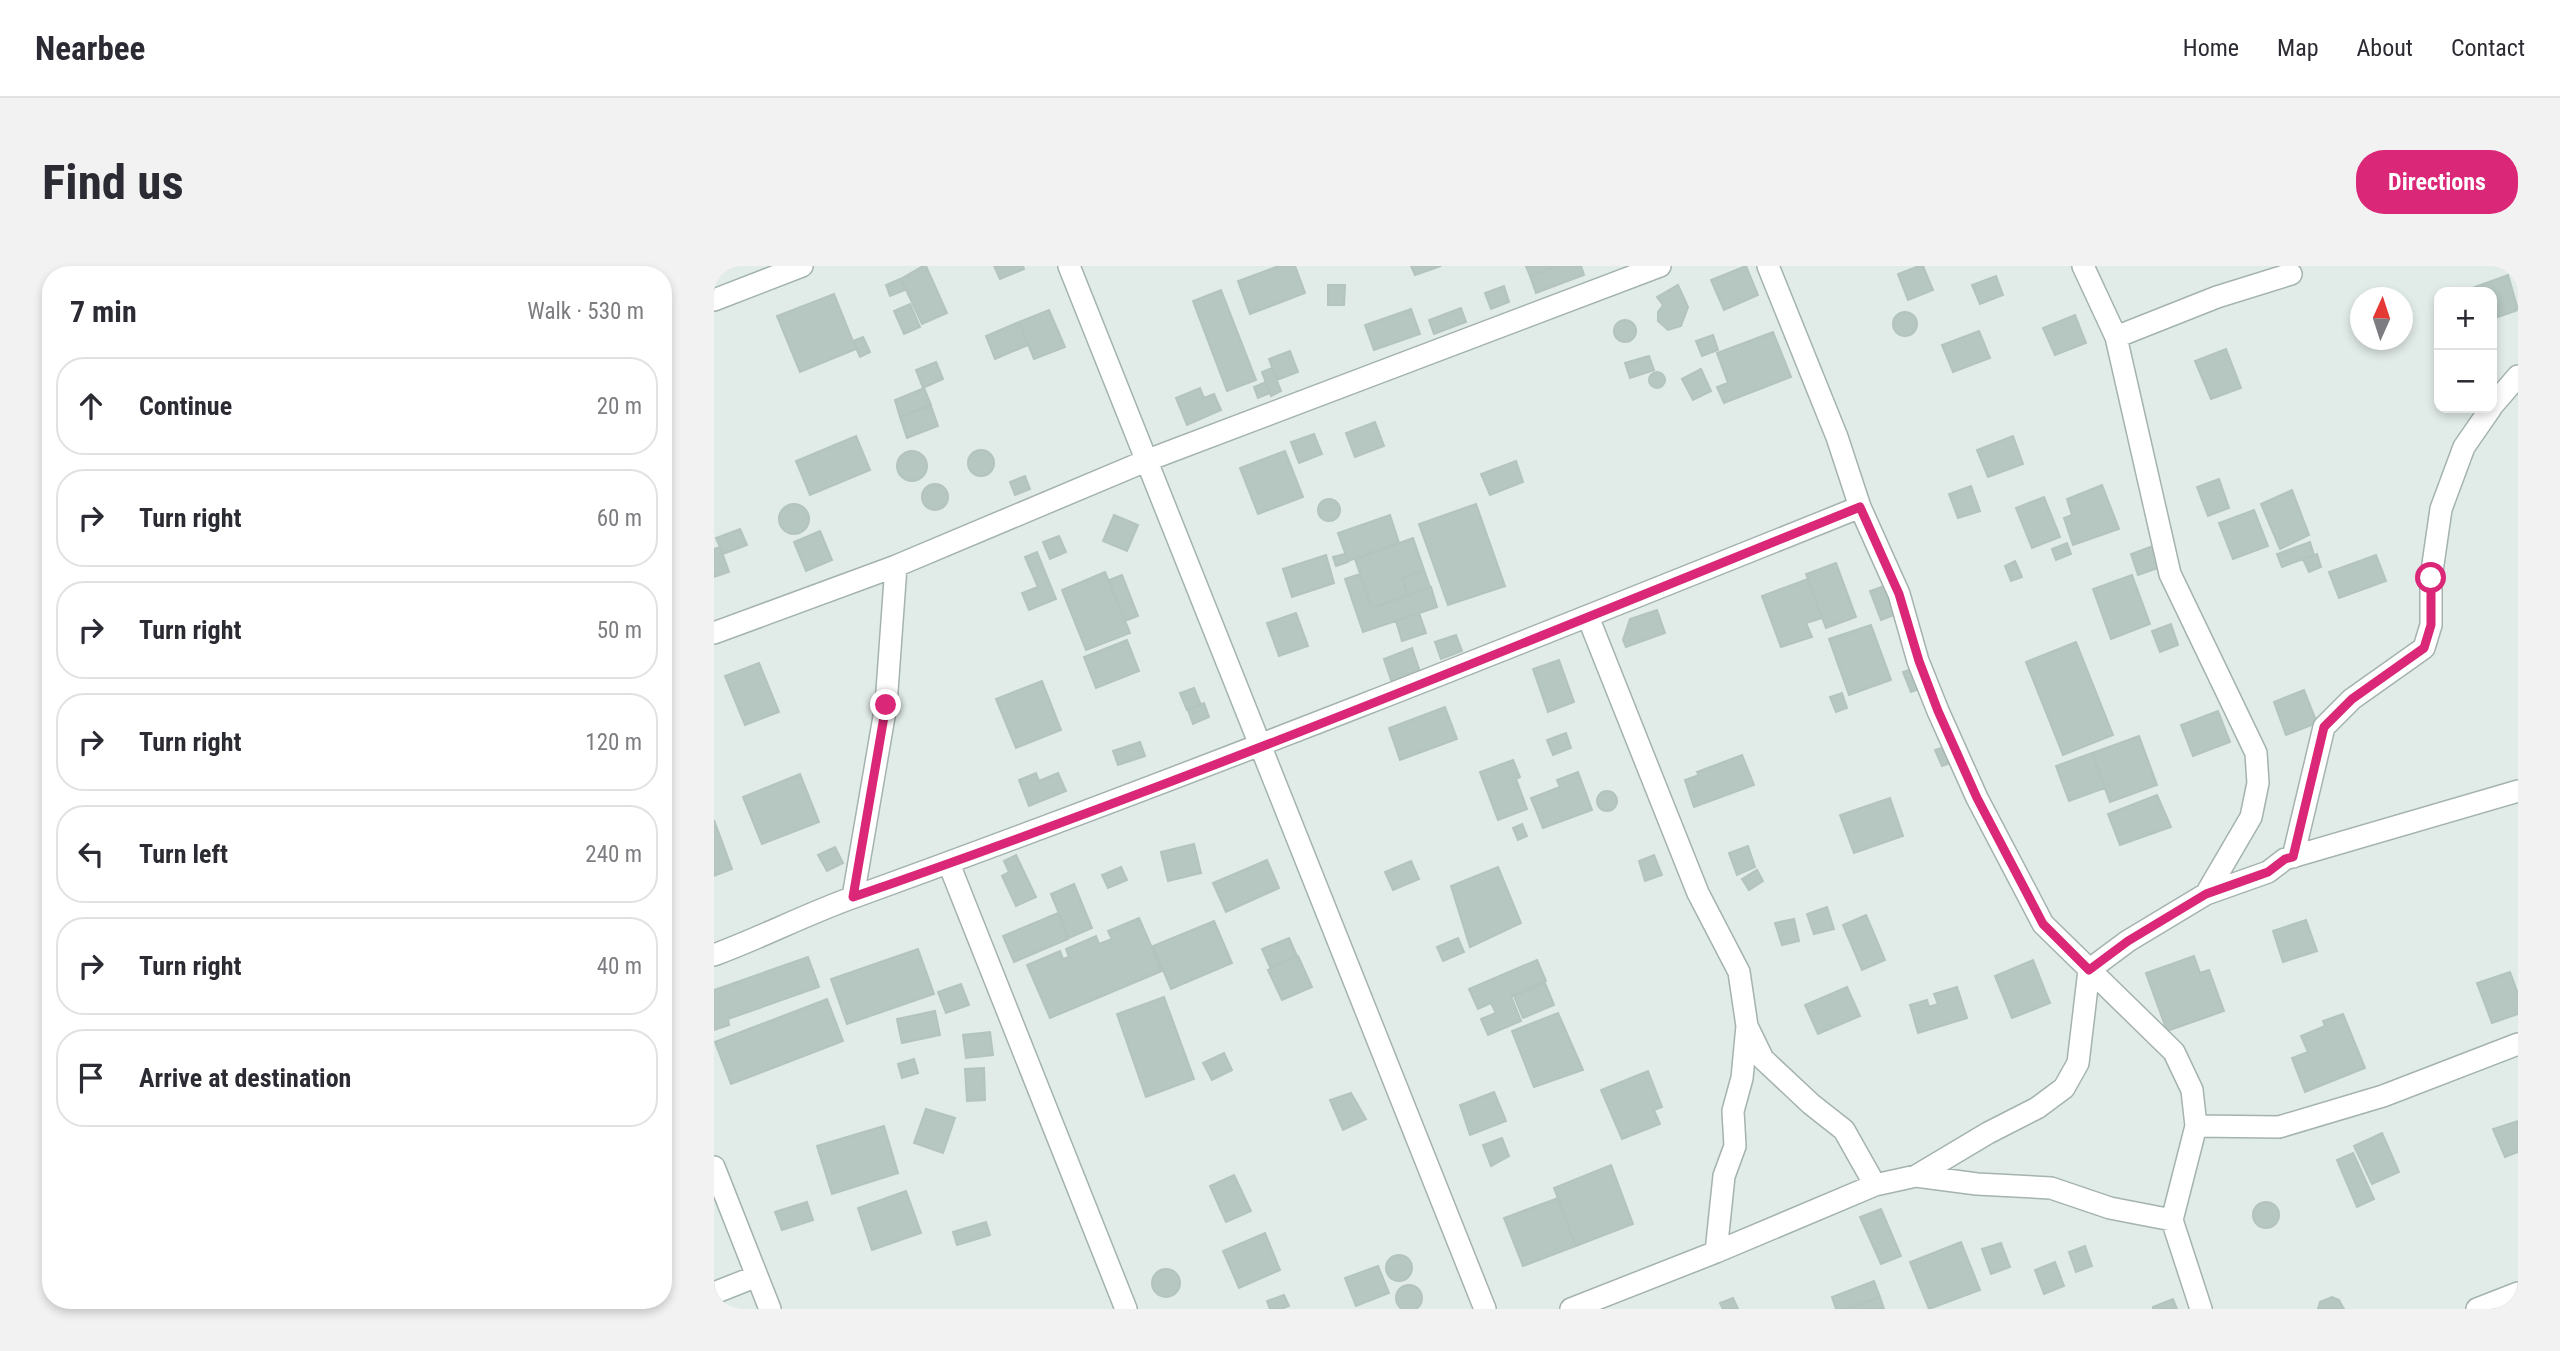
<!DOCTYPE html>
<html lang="en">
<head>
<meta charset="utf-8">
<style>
	body { margin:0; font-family:"Roboto Condensed",sans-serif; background:#f2f2f3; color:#2b2b33 }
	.controls { position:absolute; right:21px; top:21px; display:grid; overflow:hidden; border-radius:14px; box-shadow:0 4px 10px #0003 }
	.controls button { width:63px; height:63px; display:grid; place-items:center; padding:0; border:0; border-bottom:2px solid #e1e1e2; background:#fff; color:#2b2b33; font:35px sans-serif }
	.compass { position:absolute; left:1636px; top:21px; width:63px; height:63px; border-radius:50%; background:#fff; box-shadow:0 4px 10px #0003; rotate:3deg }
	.stop { position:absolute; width:21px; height:21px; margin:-16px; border:5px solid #db2777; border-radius:50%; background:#fff }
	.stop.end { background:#db2777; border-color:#fff; box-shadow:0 2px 7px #0008 }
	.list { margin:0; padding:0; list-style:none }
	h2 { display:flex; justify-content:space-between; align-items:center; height:91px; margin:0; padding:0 28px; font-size:30px }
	h2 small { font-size:23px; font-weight:400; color:#7c7c81 }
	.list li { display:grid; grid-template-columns:46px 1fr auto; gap:21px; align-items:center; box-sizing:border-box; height:98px; margin:0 14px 14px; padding:0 14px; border:2px solid #e1e1e2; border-radius:28px }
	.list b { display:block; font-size:26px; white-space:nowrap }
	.list em { font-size:23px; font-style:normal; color:#7c7c81 }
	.icon { flex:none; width:38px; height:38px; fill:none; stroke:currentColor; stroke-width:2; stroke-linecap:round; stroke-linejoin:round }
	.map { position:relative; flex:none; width:1804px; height:1043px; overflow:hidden; border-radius:28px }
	header { display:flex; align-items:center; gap:42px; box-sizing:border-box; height:98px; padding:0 35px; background:#fff; border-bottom:2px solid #e1e1e2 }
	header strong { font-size:33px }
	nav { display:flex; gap:38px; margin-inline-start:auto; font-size:24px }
	.intro { display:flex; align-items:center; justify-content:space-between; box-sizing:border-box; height:168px; padding:0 42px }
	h1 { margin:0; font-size:49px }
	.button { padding:18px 32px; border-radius:28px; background:#db2777; color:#fff; font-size:24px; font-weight:700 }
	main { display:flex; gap:42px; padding:0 42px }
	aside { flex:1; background:#fff; border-radius:28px; box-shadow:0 4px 10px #0003 }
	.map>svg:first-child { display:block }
	.building { fill:#b6c6c1; stroke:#b3c4bf; stroke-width:2 }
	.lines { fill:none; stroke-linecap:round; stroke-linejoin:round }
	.minor-casing { stroke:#a4b3af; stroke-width:24 }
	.minor { stroke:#fff; stroke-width:21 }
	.route { stroke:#db2777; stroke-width:9 }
</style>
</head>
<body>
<header>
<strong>Nearbee</strong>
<nav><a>Home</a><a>Map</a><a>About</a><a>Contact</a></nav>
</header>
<div class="intro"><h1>Find us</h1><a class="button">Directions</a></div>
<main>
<aside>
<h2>7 min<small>Walk · 530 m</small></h2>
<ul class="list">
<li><svg class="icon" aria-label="ahead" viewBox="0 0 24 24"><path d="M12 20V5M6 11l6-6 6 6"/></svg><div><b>Continue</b></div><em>20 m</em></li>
<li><svg class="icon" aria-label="right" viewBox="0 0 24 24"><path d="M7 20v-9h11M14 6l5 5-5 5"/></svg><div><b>Turn right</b></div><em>60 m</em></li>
<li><svg class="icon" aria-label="right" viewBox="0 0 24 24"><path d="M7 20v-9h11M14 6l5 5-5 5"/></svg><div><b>Turn right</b></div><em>50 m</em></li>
<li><svg class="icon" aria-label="right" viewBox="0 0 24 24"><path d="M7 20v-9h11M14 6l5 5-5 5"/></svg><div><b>Turn right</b></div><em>120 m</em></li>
<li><svg class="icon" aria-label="left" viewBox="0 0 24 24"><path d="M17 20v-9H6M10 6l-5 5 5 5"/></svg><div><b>Turn left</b></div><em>240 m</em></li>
<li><svg class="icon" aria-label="right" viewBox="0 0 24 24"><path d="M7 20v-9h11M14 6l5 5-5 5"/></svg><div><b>Turn right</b></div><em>40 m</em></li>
<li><svg class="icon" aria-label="arrive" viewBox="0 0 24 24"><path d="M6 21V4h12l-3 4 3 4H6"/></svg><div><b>Arrive at destination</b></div></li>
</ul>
</aside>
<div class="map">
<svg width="1804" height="1043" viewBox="0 0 1804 1043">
	<rect width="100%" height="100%" fill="#e1ebe8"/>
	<path class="building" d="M209,0H212L233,47L208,58L187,13Z
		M280,0H309L310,3L286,13Z
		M565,0H581L591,27L536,48L524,15Z
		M697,0H727L701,9Z
		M812,0H843L816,10Z
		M843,0H867L870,9L822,27L816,10Z
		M1032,0L1044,29L1010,44L997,14Z
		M1205,0H1209L1219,24L1194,34L1184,8Z
		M1794,9L1804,44L1778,53V26H1756L1755,23Z
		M1282,10L1289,29L1266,38L1258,19Z
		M186,13L191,24L176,30L172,19Z
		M614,19H631L630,39H614Z
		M964,19L974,41L967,60L954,64L944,55V46L949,39L943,31Z
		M790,20L795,36L777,43L771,27Z
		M507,24L542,114L513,125L479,35Z
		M120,28L142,83L86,106L63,50Z
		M196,38L206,61L190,68L180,45Z
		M747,42L752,56L720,68L715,54Z
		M697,43L706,68L660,84L651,59Z
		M335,44L351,81L320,93L305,56Z
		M1179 58a12 12 0 1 1 24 0a12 12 0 1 1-24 0Z
		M1361,49L1372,77L1341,89L1329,62Z
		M900 65a11 11 0 1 1 22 0a11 11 0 1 1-22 0Z
		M305,56L314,79L281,93L272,70Z
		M1265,65L1276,92L1239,106L1228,79Z
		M1059,66L1077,111L1010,137L1003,121L1014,117L1003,87Z
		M999,69L1004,84L988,90L982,75Z
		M149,71L156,86L146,91L139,75Z
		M1512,83L1527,122L1497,133L1481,95Z
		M576,85L584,106L563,114L555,93Z
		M935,90L940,104L916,112L911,97Z
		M222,96L229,113L209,122L202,104Z
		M558,102L567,125L557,130L548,106Z
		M987,103L997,125L979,134L968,113Z
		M935 114a8 8 0 1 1 16 0a8 8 0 1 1-16 0Z
		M552,116L556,127L544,132L540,121Z
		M210,122L217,139L186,151L181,134Z
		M486,122L490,132L500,128L507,144L473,159L462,132Z
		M217,140L224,160L193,172L186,151Z
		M661,156L670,180L641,191L632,167Z
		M600,168L608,188L585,197L577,176Z
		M142,170L156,204L96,229L82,195Z
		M1299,170L1309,198L1274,211L1263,184Z
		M254 197a13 13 0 1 1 26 0a13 13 0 1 1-26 0Z
		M571,185L589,231L544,248L526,202Z
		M183 200a15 15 0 1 1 30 0a15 15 0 1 1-30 0Z
		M802,195L809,216L776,229L767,208Z
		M311,210L316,223L301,229L296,216Z
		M1505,213L1515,242L1494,250L1483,221Z
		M208 231a13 13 0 1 1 26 0a13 13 0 1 1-26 0Z
		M1388,219L1405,263L1359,279L1350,252L1358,249L1353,233Z
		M1257,220L1266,245L1244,252L1235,228Z
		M1578,224L1595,269L1566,283L1547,238Z
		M1330,231L1346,271L1318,282L1302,242Z
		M604 244a11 11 0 1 1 22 0a11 11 0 1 1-22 0Z
		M762,238L791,320L734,339L705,258Z
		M65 253a15 15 0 1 1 30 0a15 15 0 1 1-30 0Z
		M1540,244L1554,280L1519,293L1505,257Z
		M400,249L424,259L413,285L389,275Z
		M676,249L685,277L634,295L624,267Z
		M26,263L33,279L9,288L2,272Z
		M106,265L118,294L92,305L80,276Z
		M345,270L352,286L336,293L329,276Z
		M699,272L710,304L688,312L694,329L658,342L641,293Z
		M1596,276L1600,289L1568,301L1563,288Z
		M1353,277L1357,288L1342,294L1338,283Z
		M1439,280L1447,301L1424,309L1417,288Z
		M6,281L15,306L0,311V283Z
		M323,286L342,333L315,344L308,327L324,321L311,291Z
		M631,288L634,296L622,300L619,291Z
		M1603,288L1607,301L1595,306L1589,293Z
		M612,289L620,317L578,331L569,303Z
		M1662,289L1672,315L1625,332L1615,306Z
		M1301,295L1308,311L1297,315L1291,300Z
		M1122,297L1142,351L1112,362L1092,308Z
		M710,304L716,321L694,329L688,312Z
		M391,306L416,367L372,384L348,324Z
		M646,308L658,342L717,321L723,341L649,366L631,313Z
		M408,309L424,350L411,355L395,314Z
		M1418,309L1436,358L1397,373L1379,323Z
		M1094,313L1108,352L1092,357L1098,371L1067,381L1048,330Z
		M1173,319L1183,348L1167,354L1156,325Z
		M943,344L951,367L912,381L909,374L916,353Z
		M582,347L594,380L565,390L553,357Z
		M705,347L712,367L688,375L682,355Z
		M1457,358L1464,379L1446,386L1438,365Z
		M1157,359L1177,414L1135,429L1115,373Z
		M742,369L748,385L727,393L721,376Z
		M413,374L425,405L382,422L370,391Z
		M1362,376L1399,469L1349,489L1312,396Z
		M698,382L706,406L678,417L670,393Z
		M845,394L860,436L834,446L819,403Z
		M45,397L65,446L31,459L11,410Z
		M1203,401L1211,421L1197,426L1189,406Z
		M328,415L347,464L302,482L282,433Z
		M480,422L487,439L473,444L466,427Z
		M1590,424L1603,457L1572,469L1560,436Z
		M1128,427L1133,442L1122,446L1116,431Z
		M490,437L495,451L479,458L474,444Z
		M731,441L743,473L686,494L675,462Z
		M1504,445L1516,476L1479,490L1467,459Z
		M852,467L857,482L839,489L833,474Z
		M1425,470L1443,519L1396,536L1378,487Z
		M426,476L431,490L404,499L399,485Z
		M1236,479L1242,495L1228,500L1221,484Z
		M1378,487L1391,522L1355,535L1342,500Z
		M1028,489L1040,519L980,541L971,514L985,509L983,506Z
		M799,494L806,511L802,513L813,543L784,554L766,506Z
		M864,506L878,544L829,562L817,532L846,521L843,514Z
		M322,507L325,515L344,507L352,525L315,540L305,514Z
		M86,508L105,556L48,578L29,531Z
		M883 535a10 10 0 1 1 20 0a10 10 0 1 1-20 0Z
		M1443,529L1457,561L1406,579L1394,548Z
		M1176,532L1189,570L1140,587L1126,549Z
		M0,554L18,603L0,610Z
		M808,558L813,570L804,574L799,562Z
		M480,578L487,607L454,615L447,586Z
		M1034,580L1041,601L1023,609L1015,587Z
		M121,581L129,597L113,605L104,589Z
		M302,589L322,631L302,640L288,610L295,606L290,595Z
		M940,589L948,609L931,615L925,595Z
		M553,594L565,622L512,646L499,617Z
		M697,595L705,613L679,624L671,606Z
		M407,601L413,614L394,622L388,609Z
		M784,601L807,657L756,681L737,620Z
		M1043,604L1049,615L1035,624L1028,613Z
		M360,618L378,662L355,672L337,628Z
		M1113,641L1120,663L1100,668L1093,648Z
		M344,647L354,673L300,696L289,670Z
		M1152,649L1171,694L1148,704L1129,659Z
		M425,652L448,705L336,752L313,699L346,685L349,693L355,691L352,683L382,670L385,678L398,673L394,665Z
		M1080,653L1085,675L1068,679L1061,657Z
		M1592,654L1603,685L1569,696L1559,665Z
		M500,655L518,697L457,723L439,680Z
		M575,672L583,690L556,701L548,683Z
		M744,672L750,686L729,695L723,681Z
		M204,683L220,728L133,758L117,713Z
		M584,690L598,721L568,734L554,704Z
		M1480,690L1486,707L1495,704L1510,745L1453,765L1432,707Z
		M94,691L105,721L14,753L15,759L0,764V724Z
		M823,694L832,715L797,730L807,755L774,769L767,753L782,747L777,737L764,743L755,723Z
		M1319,694L1336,737L1298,752L1281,710Z
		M1796,706L1804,728V748L1778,757L1763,717Z
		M831,717L840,739L809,752L800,730Z
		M247,718L255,739L232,747L224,726Z
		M1133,721L1146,750L1104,768L1091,739Z
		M1243,721L1253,752L1204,767L1196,739L1213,734L1215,741L1224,738L1220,728Z
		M450,731L480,813L432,831L403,748Z
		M113,733L129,775L17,818L1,776Z
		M221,745L226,769L188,777L183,753Z
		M844,747L869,804L820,821L798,765Z
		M1629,748L1651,802L1591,826L1578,792L1594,786L1587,770L1611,760L1609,755Z
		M276,766L279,789L252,792L249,769Z
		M510,787L518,804L498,814L489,797Z
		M200,793L204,807L188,812L184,798Z
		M270,802L271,834L253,835L251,803Z
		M934,805L948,841L940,844L946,858L908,873L887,824Z
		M780,826L792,855L756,869L746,839Z
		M637,827L652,853L629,864L616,834Z
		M212,843L241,852L229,887L200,877Z
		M1804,855V886L1791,891L1779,863Z
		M170,860L184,907L118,928L103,880Z
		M1668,867L1685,906L1658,918L1640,880Z
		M788,872L795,890L777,900L769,879Z
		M1639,887L1660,933L1643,941L1623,894Z
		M897,899L919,958L862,980L840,922Z
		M520,909L537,945L512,956L496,920Z
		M192,925L207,967L158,984L144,942Z
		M844,932L862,980L809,1000L790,952Z
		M1539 949a13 13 0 1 1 26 0a13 13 0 1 1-26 0Z
		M93,936L99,954L68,964L61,946Z
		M1167,943L1187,990L1167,998L1146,951Z
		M272,956L276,969L243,979L239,966Z
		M551,967L566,1004L525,1022L509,985Z
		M1247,976L1266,1024L1215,1043L1196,996Z
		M1287,977L1296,1001L1277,1008L1268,983Z
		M1371,980L1378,1000L1362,1006L1355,986Z
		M672 1002a13 13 0 1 1 26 0a13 13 0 1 1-26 0Z
		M1341,996L1350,1020L1330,1028L1321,1004Z
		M664,1000L675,1027L642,1040L631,1012Z
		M438 1017a14 14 0 1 1 28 0a14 14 0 1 1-28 0Z
		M1160,1015L1166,1031L1133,1043H1122L1118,1031Z
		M682 1032a13 13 0 1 1 26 0a13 13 0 1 1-26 0Z
		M570,1029L575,1040L567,1043H556L553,1035Z
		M1166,1031L1170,1043H1133Z
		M1618,1031L1625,1034L1630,1043H1604L1606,1036Z
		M1019,1032L1024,1043H1009L1006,1037Z
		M1459,1033L1463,1043H1439V1041Z"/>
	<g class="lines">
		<g class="minor-casing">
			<path id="minor" d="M355,0L771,1043
				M1054,0L1123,171L1146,241L1185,328L1204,395L1224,445L1263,532L1329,658L1460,786L1478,824L1482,860L1458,954L1487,1043
				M1369,0L1402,71L1456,308L1542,487L1544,517L1537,551L1492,628
				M0,34L88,0
				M1402,71L1503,31L1577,8
				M1778,140L1804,110
				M874,351L984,627L1025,706L1033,760L1049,793L1097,838L1130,864L1161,919
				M0,367L182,300L434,194L946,0
				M1579,591L1610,461L1638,433L1710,382L1717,359V312L1727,243L1750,181L1777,142
				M235,598L412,1043
				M139,631L172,439L182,300
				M0,689C49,671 94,647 143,630C480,508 813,375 1146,241
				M1482,860L1565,861L1669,830L1804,778
				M0,901L56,1043
				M1202,910L1263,918L1337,922L1396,942L1458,954
				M1002,986L1010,910L1021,880L1019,845L1028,812L1033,760
				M0,1027L43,1010
				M857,1043L1002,986L1161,919L1202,910L1274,867L1323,842L1350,822L1364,797L1375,704L1414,675L1492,628L1554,606L1571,593L1804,525
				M1763,1043L1804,1027"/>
		</g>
		<use href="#minor" class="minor"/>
	</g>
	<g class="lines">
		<path class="route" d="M172,439L139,631C479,514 812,376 1146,241L1185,328L1205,395L1224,445L1263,532L1329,658L1375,704L1414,675L1492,628L1554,606L1571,593L1579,591L1610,461L1638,433L1710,382L1717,359V312"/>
	</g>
</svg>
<div class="controls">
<button>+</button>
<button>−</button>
</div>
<svg class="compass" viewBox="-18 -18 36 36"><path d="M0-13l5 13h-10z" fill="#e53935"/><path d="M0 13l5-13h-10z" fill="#7c7c81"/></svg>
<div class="stop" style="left:1717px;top:312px"></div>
<div class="stop end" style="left:172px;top:439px"></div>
</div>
</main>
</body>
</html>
